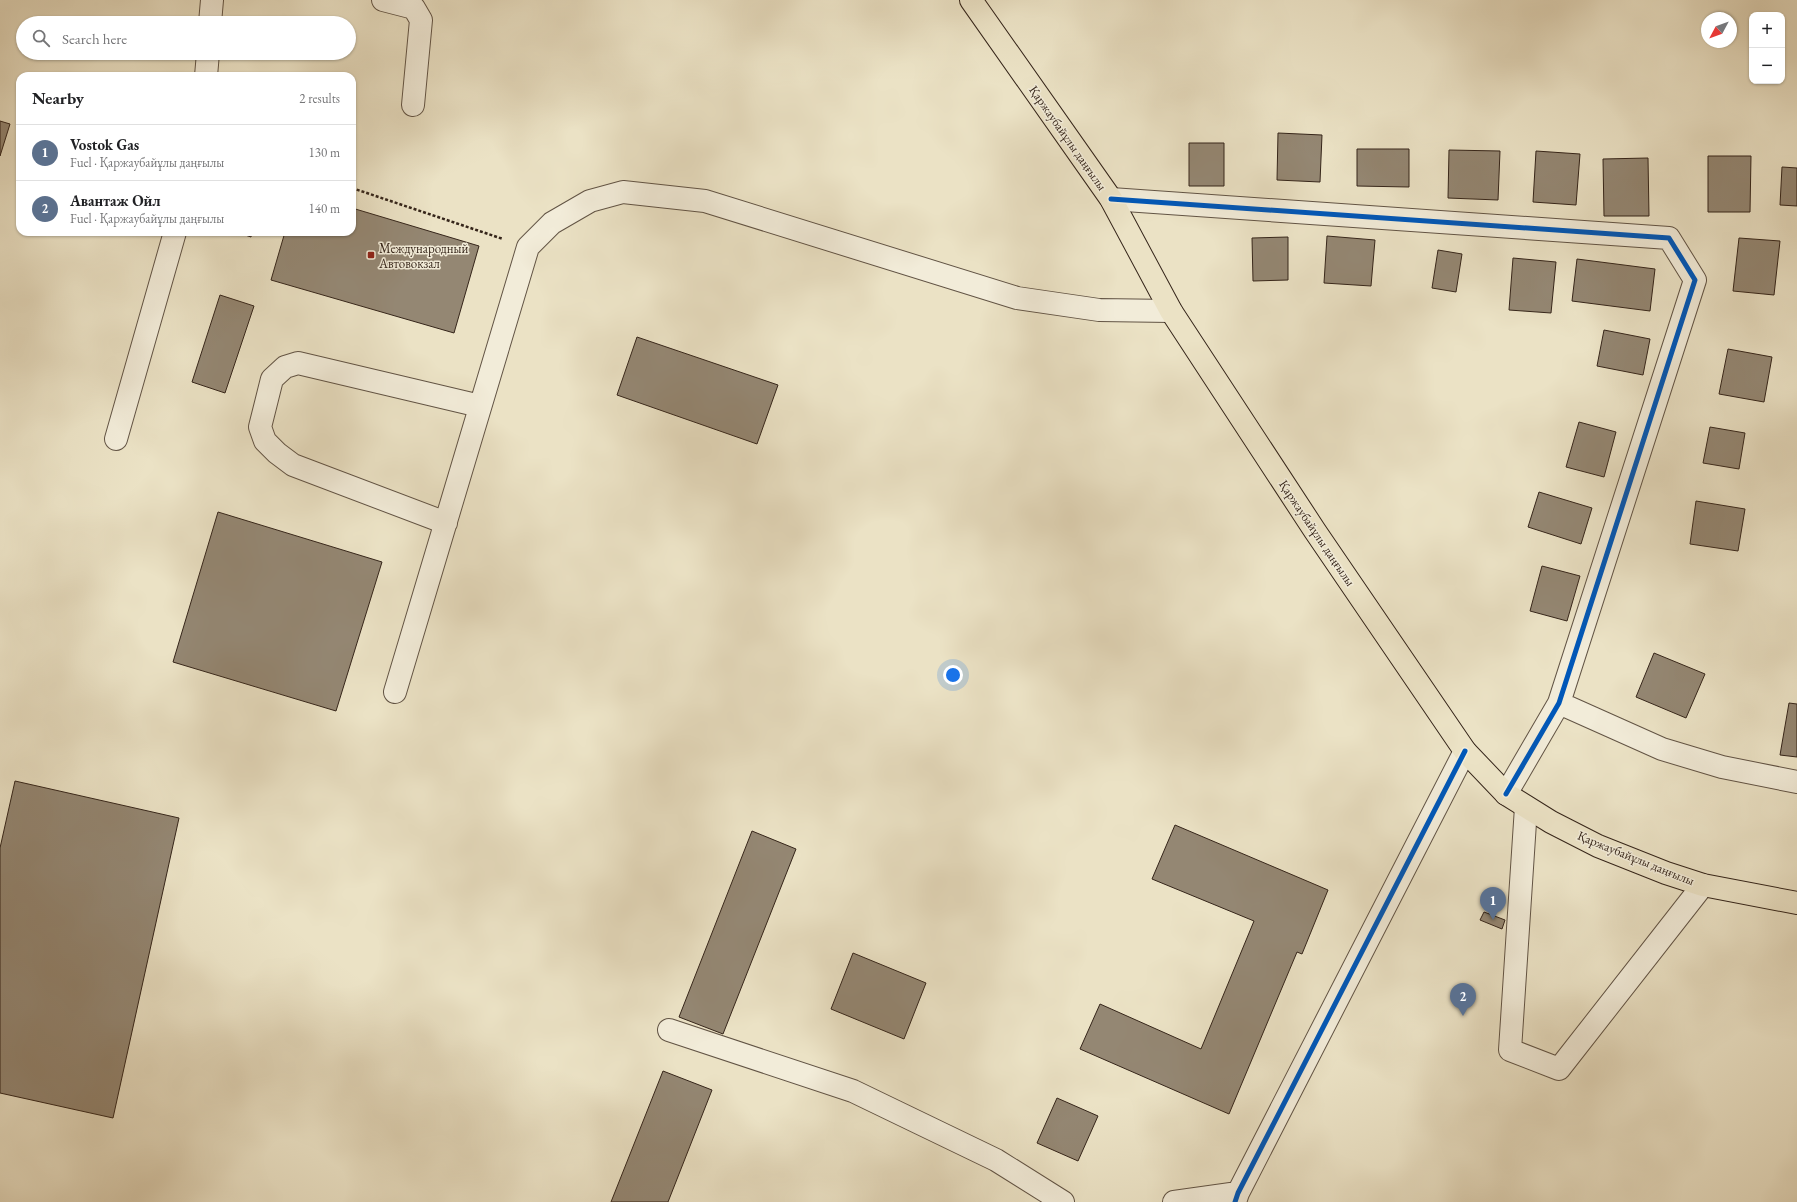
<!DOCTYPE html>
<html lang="en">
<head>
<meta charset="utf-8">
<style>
	body { margin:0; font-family:"EB Garamond",serif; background:#f6f6f6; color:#202124 }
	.controls { position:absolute; right:12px; top:12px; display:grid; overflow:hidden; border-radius:8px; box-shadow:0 1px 3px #0004 }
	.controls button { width:36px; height:36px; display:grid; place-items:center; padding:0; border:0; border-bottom:1px solid #e0e0e0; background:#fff; color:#202124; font:20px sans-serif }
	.compass { position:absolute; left:1701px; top:12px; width:36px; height:36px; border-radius:50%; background:#fff; box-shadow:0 1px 3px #0004; rotate:229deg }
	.you { position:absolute; left:953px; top:675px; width:14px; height:14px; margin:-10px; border:3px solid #fff; border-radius:50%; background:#1a73e8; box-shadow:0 0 0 6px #1a73e833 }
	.badge { display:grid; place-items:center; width:26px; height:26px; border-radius:50%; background:#0f766e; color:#fff; font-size:13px; font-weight:700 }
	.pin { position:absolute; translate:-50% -33px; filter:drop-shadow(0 1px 2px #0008) }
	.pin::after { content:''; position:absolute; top:21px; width:14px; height:12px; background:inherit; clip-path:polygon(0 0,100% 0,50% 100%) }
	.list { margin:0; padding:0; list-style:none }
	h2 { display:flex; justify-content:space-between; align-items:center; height:52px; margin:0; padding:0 16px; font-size:17px }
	h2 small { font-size:13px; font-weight:400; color:#757577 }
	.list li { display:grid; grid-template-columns:26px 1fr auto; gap:12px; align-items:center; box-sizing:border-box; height:56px; padding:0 16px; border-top:1px solid #e0e0e0 }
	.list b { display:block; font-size:15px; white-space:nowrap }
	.list p { margin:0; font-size:13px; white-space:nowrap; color:#757577 }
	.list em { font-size:13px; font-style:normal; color:#757577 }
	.icon { flex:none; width:22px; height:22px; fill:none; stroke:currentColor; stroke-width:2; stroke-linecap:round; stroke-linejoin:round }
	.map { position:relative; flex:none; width:1797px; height:1202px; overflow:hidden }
	.search { position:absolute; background:#fff; box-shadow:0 1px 3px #0004; left:16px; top:16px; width:340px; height:44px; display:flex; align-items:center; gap:10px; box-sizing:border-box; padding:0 14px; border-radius:22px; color:#757577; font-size:15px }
	.panel { position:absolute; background:#fff; box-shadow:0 1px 3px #0004; left:16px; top:72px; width:340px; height:164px; border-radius:12px }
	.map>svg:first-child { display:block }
	.building { fill:#948773; stroke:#35251a }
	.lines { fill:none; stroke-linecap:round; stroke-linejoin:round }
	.minor-casing { stroke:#625445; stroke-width:24 }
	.highway-casing { stroke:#35251a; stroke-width:24 }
	.path { stroke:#35251a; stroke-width:2.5; stroke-dasharray:3 2; stroke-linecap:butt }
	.minor { stroke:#f2ecd9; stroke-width:22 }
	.highway { stroke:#ebe2c5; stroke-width:22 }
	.cycleway-casing { stroke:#f2ecd9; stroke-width:8 }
	.cycleway { stroke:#0057b8; stroke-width:5 }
	.poi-dot { fill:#8f2418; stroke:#f2ecd9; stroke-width:1.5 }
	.labels { text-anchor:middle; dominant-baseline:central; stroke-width:3; stroke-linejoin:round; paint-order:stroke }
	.street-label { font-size:13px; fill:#35251a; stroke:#f2ecd9 }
	.poi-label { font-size:13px; fill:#35251a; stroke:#f2ecd9; text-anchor:start }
</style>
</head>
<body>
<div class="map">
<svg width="1797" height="1202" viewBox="0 0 1797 1202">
	<rect width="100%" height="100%" fill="#ebe2c5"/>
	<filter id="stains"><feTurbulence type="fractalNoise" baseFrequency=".005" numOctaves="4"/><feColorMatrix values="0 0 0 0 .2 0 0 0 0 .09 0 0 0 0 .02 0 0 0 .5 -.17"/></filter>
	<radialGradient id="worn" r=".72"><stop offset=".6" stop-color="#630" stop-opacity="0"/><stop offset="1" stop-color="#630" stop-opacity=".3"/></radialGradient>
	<path class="building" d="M0,121L10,124L0,156Z
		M1278,133L1322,135L1320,182L1277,180Z
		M1189,143H1224V186H1189Z
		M1357,149H1409V187L1357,186Z
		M1449,150L1500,151L1498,200L1448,198Z
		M1536,151L1580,154L1576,205L1533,202Z
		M1708,156H1751L1750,212H1708Z
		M1648,158L1649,216H1604L1603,159Z
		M1782,167L1797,168V206L1780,205Z
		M352,208L479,246L454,333L271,280L285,232H352Z
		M236,232H252L251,237Z
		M1327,236L1375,240L1371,286L1324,283Z
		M1288,237V280L1253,281L1252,238Z
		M1739,238L1780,241L1774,295L1733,291Z
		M1438,250L1462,254L1456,292L1432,288Z
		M1513,258L1556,262L1551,313L1509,310Z
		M1577,259L1655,269L1650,311L1572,301Z
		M220,295L254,306L225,393L192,382Z
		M1604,330L1650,339L1643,375L1597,366Z
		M637,337L778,385L757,444L617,395Z
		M1728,349L1772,357L1764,402L1719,394Z
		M1579,422L1616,432L1604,477L1566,467Z
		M1710,427L1745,433L1739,469L1703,463Z
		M1539,492L1592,508L1581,544L1528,527Z
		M1696,501L1745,509L1738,551L1690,544Z
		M218,512L382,562L336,711L173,662Z
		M1542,566L1580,576L1567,621L1530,611Z
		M1654,653L1705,674L1686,718L1636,697Z
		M1789,703L1797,704V757L1780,755Z
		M15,781L179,818L113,1118L0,1093V848Z
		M1175,825L1328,890L1302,954L1297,952L1229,1114L1080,1049L1100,1004L1201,1049L1254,921L1152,879Z
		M752,831L796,849L723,1034L679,1017Z
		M1484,912L1505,920L1502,929L1480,920Z
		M853,953L926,983L904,1039L831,1009Z
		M663,1071L712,1090L668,1202H611Z
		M1057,1098L1098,1116L1078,1161L1037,1143Z"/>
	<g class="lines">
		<g class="minor-casing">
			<path id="minor" d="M383,0L414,8L421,20L413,105
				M210,23L212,0
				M206,76L208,53
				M1111,199L1669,238L1695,280L1559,703L1506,794
				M116,439L175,232
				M446,523L293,465L277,453L265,441L260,427L272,379L285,367L298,363L480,406
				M395,692L528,247L552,223L590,201L623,192L705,201L1017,298L1099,310L1171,311
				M1559,703L1662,749L1722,767L1797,782
				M1526,807L1510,1050L1559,1069L1703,885
				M669,1030L853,1091L996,1160L1063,1202
				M1174,1202L1238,1193
				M1235,1202L1238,1193L1465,751"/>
		</g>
		<g class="highway-casing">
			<path id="highway" d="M971,0L1111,199L1171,311L1315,531L1465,751L1506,794L1551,822L1598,846L1666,873L1703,885L1797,903"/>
		</g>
		<path class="path" d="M352,188L503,239"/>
		<use href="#minor" class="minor"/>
		<use href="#highway" class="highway"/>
		<g class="cycleway-casing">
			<path id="cycleway" d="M1111,199L1669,238L1695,280L1559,703L1506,794
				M1235,1202L1238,1193L1465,751"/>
		</g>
		<use href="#cycleway" class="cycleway"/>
	</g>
	<rect class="poi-dot" x="367" y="251" width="8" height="8" rx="2"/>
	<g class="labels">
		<g class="street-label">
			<text transform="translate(1068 138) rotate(55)">Қаржаубайұлы даңғылы</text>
			<text transform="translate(1317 533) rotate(56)">Қаржаубайұлы даңғылы</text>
			<text transform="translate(1636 858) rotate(22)">Қаржаубайұлы даңғылы</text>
		</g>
		<g class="poi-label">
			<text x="379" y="248">Международный<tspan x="379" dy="15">Автовокзал</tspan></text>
		</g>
	</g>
	<rect width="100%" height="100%" filter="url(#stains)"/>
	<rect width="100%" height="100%" fill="url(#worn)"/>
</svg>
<div class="controls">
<button>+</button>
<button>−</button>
</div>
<svg class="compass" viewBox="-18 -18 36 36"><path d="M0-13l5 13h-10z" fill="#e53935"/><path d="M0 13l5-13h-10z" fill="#757577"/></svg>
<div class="you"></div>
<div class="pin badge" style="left:1493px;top:920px;background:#5c6f8a">1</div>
<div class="pin badge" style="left:1463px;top:1016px;background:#5c6f8a">2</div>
<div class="search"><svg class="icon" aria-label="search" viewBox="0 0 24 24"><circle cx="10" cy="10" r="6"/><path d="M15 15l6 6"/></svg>Search here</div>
<section class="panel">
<h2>Nearby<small>2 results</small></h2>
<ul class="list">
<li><span class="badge" style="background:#5c6f8a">1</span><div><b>Vostok Gas</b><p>Fuel · Қаржаубайұлы даңғылы</p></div><em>130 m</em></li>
<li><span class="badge" style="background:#5c6f8a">2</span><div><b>Авантаж Ойл</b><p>Fuel · Қаржаубайұлы даңғылы</p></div><em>140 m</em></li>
</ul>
</section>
</div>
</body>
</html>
